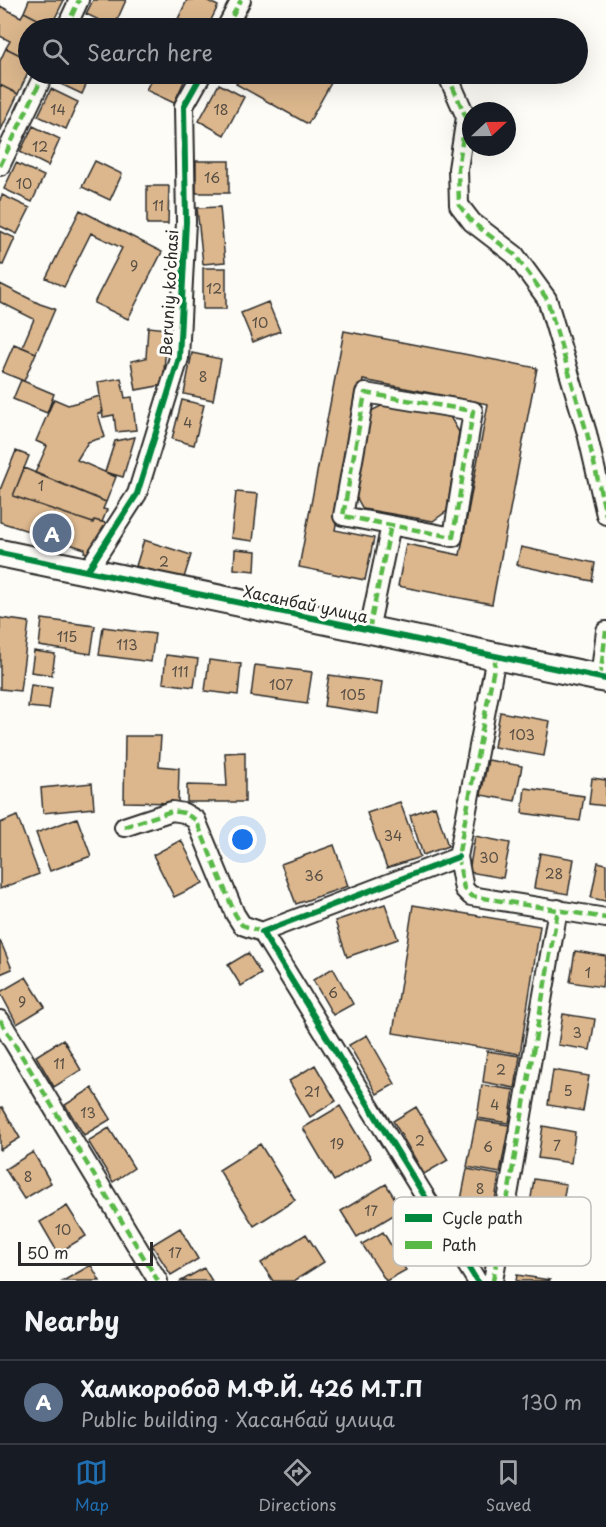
<!DOCTYPE html>
<html lang="en">
<head>
<meta charset="utf-8">
<style>
	body { margin:0; font-family:"Playpen Sans",sans-serif; background:#20242c; color:#f1f3f6 }
	.compass { position:absolute; left:462px; top:102px; width:54px; height:54px; border-radius:50%; background:#171b24; box-shadow:0 6px 24px #0002; rotate:68deg }
	.scale { position:absolute; left:18px; bottom:15px; width:135px; box-sizing:border-box; padding-left:6px; border:3px solid #2b2b2b; border-top:0; font-size:16px; line-height:21px; white-space:nowrap; color:#2b2b2b; -webkit-text-stroke:4px #fdfcf7; paint-order:stroke }
	.you { position:absolute; left:243px; top:840px; width:21px; height:21px; margin:-15px; border:4px solid #fff; border-radius:50%; background:#1a73e8; box-shadow:0 0 0 9px #1a73e833 }
	.badge { display:grid; place-items:center; width:39px; height:39px; border-radius:50%; background:#1f6fb2; color:#fff; font-size:20px; font-weight:700 }
	.pin { position:absolute; translate:-50% -50%; border:3px solid #fff; box-shadow:0 2px 6px #0006 }
	.list { margin:0; padding:0; list-style:none }
	h2 { display:flex; justify-content:space-between; align-items:center; height:78px; margin:0; padding:0 24px; font-size:26px }
	h2 small { font-size:20px; font-weight:400; color:#9ea1a6 }
	.list li { display:grid; grid-template-columns:39px 1fr auto; gap:18px; align-items:center; box-sizing:border-box; height:84px; padding:0 24px; border-top:2px solid #363941 }
	.list b { display:block; font-size:22px; white-space:nowrap }
	.list p { margin:0; font-size:20px; white-space:nowrap; color:#9ea1a6 }
	.list em { font-size:20px; font-style:normal; color:#9ea1a6 }
	.icon { flex:none; width:33px; height:33px; fill:none; stroke:currentColor; stroke-width:2; stroke-linecap:round; stroke-linejoin:round }
	.map { position:relative; flex:none; width:606px; height:1281px; overflow:hidden }
	.search { position:absolute; background:#171b24; box-shadow:0 6px 24px #0002; left:18px; right:18px; top:18px; height:66px; display:flex; align-items:center; gap:15px; box-sizing:border-box; padding:0 21px; border-radius:33px; color:#9ea1a6; font-size:22px }
	.sheet { height:162px; background:#171b24 }
	nav { display:flex; justify-content:space-around; align-items:center; box-sizing:border-box; height:84px; border-top:2px solid #363941; background:#171b24; font-size:16px; color:#9ea1a6 }
	nav a { display:grid; justify-items:center; gap:3px }
	nav .on { color:#1f6fb2 }
	.map>svg:first-child { display:block }
	.building { fill:#dcb78d; stroke:#2b2b2b; stroke-width:1.5 }
	.lines { fill:none; stroke-linecap:round; stroke-linejoin:round }
	.street-casing { stroke:#2b2b2b; stroke-width:22 }
	.secondary-casing { stroke:#2b2b2b; stroke-width:30 }
	.street { stroke:#fdfcf7; stroke-width:18 }
	.secondary { stroke:#fdfcf7; stroke-width:26 }
	.quiet { stroke:#58b947; stroke-width:4.5; stroke-dasharray:9 4.5; stroke-linecap:butt }
	.cycleway-casing { stroke:#fdfcf7; stroke-width:10 }
	.cycleway { stroke:#00873e; stroke-width:6 }
	.labels { text-anchor:middle; dominant-baseline:central; stroke-width:6; stroke-linejoin:round; paint-order:stroke }
	.number-label { font-size:14px; fill:#574e44 }
	.street-label { font-size:16px; fill:#2b2b2b; stroke:#fdfcf7 }
	.key { fill:#fdfcf7; stroke:#bebdba; stroke-width:1.5 }
	.key-label { font-size:16px; fill:#2b2b2b }
</style>
</head>
<body>
<div class="map">
<svg width="606" height="1281" viewBox="0 0 606 1281">
	<rect width="100%" height="100%" fill="#fdfcf7"/>
	<filter id="ink" filterUnits="userSpaceOnUse"><feTurbulence type="fractalNoise" baseFrequency=".0167" numOctaves="2"/><feDisplacementMap in="SourceGraphic" scale="12" xChannelSelector="R" yChannelSelector="G"/><feConvolveMatrix kernelMatrix="1 2 1 2 8 2 1 2 1" color-interpolation-filters="sRGB"/></filter>
	<g filter="url(#ink)">
		<path class="building" d="M29,0H64L51,26L24,12Z
			M93,0H126L114,27L86,14Z
			M187,0H206L218,6L207,28H197L178,19Z
			M0,6L21,17L24,12L51,26L50,28H28V59L6,48L10,41L0,36Z
			M82,21L98,28H79Z
			M6,48L28,59V73L18,94L0,85V61Z
			M58,74H91L82,94L54,81Z
			M154,74H179L186,77L174,103L146,90Z
			M242,74H336L308,124L236,84Z
			M219,84L244,97L224,135L199,121Z
			M0,85L18,94L0,132Z
			M51,89L78,102L66,129L38,116Z
			M33,126L60,139L48,166L20,152Z
			M95,161L122,174L110,200L82,187Z
			M196,161H229V193H196Z
			M16,163L44,176L32,202L4,189Z
			M147,186H169L168,224H147Z
			M2,195L30,208L17,234L0,226V200Z
			M220,207L225,262L203,264L197,208Z
			M80,210L162,252L128,319L94,303L122,248L91,233L64,287L46,278Z
			M0,231L15,238L3,265L0,264Z
			M203,268H226V309H203Z
			M0,284L40,304L55,309L36,353L22,347L34,319L0,302Z
			M268,302L280,331L253,342L241,313Z
			M148,327L167,329L163,385L136,390L131,361L146,358Z
			M344,331L537,368L492,604L398,586L406,544L460,555L488,404L363,380L335,530L374,538L365,580L299,567Z
			M14,344L36,353L24,381L2,372Z
			M192,353L221,359L213,400L184,394Z
			M121,378L125,398L132,397L136,430L116,432L114,415L103,417L98,382Z
			M21,380L54,394L47,413L13,399Z
			M100,396L103,412L98,414L105,437L88,442L77,460L116,477L106,502L35,473L47,446L36,441L54,399L68,405Z
			M182,400L204,405L194,445L172,439Z
			M383,405L449,415L459,432L447,511L433,521L363,509L354,493L367,413Z
			M135,437L123,477L105,472L115,441Z
			M16,451L29,456L13,496L93,523L94,520L106,523L96,556L84,552L85,549L0,522V490Z
			M24,468L106,502L103,509L107,510L102,522L94,520L93,523L13,496Z
			M236,492L258,494L253,541L231,538Z
			M144,540L191,555L183,581L136,566Z
			M521,547L595,563L592,581L517,565Z
			M235,549L256,551L255,571L234,569Z
			M0,618L29,622L20,691L0,689Z
			M42,619L95,626L91,654L39,646Z
			M103,627L155,634L151,662L99,655Z
			M34,651L55,654L52,675L31,672Z
			M166,655L198,659L194,687L163,683Z
			M209,660L241,664L238,695L205,691Z
			M255,665L312,672L307,704L251,696Z
			M329,675L382,682L378,714L324,706Z
			M31,685L52,688L49,709L28,707Z
			M500,712L550,721L544,756L494,747Z
			M125,736H161L159,766L179,768L178,803L124,802Z
			M245,752V802H187V785L227,786L225,753Z
			M488,760L522,766L515,801L481,795Z
			M592,778L606,780V806L589,804Z
			M92,783L94,808L43,813L41,788Z
			M525,788L584,796L580,821L522,813Z
			M400,802L420,857L387,868L367,813Z
			M435,806L448,846L423,855L410,815Z
			M17,816L39,874L0,889V823Z
			M77,818L91,856L50,871L36,833Z
			M475,836L510,843L503,878L469,872Z
			M181,840L203,883L174,897L153,855Z
			M334,845L348,886L296,904L281,864Z
			M540,853L574,859L568,894L534,888Z
			M598,862L606,864V901L591,898Z
			M385,904L398,939L347,957L335,921Z
			M413,905L540,926L520,1054L393,1033Z
			M0,940L12,969L0,974Z
			M575,951L606,956L602,987L570,982Z
			M248,953L261,974L241,986L228,965Z
			M333,968L353,1004L333,1015L313,980Z
			M26,977L45,1007L17,1024L0,992Z
			M563,1014L595,1019L590,1050L558,1045Z
			M367,1035L395,1084L377,1094L349,1045Z
			M63,1039L81,1070L54,1087L36,1056Z
			M487,1051L520,1056L515,1088L483,1082Z
			M315,1065L336,1101L310,1117L289,1081Z
			M553,1070L589,1076L583,1111L548,1105Z
			M482,1085L514,1090L509,1123L477,1118Z
			M92,1088L111,1119L84,1135L65,1105Z
			M340,1106L371,1158L334,1181L303,1128Z
			M2,1107L20,1138L0,1150V1108Z
			M416,1107L448,1160L424,1174L393,1121Z
			M476,1120L509,1125L500,1173L467,1167Z
			M543,1126L575,1132L571,1163L538,1158Z
			M109,1128L134,1168L113,1182L88,1141Z
			M260,1144L295,1200L254,1226L219,1170Z
			M33,1152L51,1183L24,1199L5,1169Z
			M467,1169L499,1175L494,1207L461,1200Z
			M534,1179L566,1184L561,1215L529,1210Z
			M386,1184L402,1210L357,1237L341,1211Z
			M67,1206L86,1236L58,1253L40,1222Z
			M180,1228L198,1259L171,1275L152,1245Z
			M383,1232L406,1270L386,1281L362,1244Z
			M306,1234L324,1262L294,1281H273L261,1263Z
			M91,1265L100,1281H63Z
			M204,1268L212,1281H181Z
			M517,1275L550,1280L549,1281H516Z"/>
		<g class="lines">
			<g class="street-casing">
				<path id="street" d="M66,28L79,0
					M226,28L241,0
					M447,74L466,117L458,169L459,205L472,222L515,255L547,299L587,433L606,515
					M0,166L44,74
					M365,393L473,411L453,537L343,516Z
					M88,570L137,494L179,358L186,222L184,106L202,74
					M369,630L391,525
					M496,657L458,857L464,889L471,896L606,918
					M600,678L606,631
					M124,827L172,811L184,813L196,820L235,914L242,925L262,932
					M458,857L262,932L477,1281
					M0,1020L158,1281
					M493,1281L558,909"/>
			</g>
			<g class="secondary-casing">
				<path id="secondary" d="M0,553L606,679"/>
			</g>
			<use href="#street" class="street"/>
			<use href="#secondary" class="secondary"/>
			<path class="quiet" d="M66,28L79,0
				M226,28L241,0
				M447,74L466,117L458,169L459,205L472,222L515,255L547,299L587,433L606,515
				M0,166L44,74
				M365,393L473,411L453,537L343,516Z
				M369,630L391,525
				M496,657L458,857L464,889L471,896L606,918
				M600,678L606,631
				M124,827L172,811L184,813L196,820L235,914L242,925L262,932
				M0,1020L158,1281
				M493,1281L558,909"/>
			<g class="cycleway-casing">
				<path id="cycleway" d="M0,553L606,679
					M88,570L137,494L179,358L186,222L184,106L202,74
					M458,857L262,932L477,1281"/>
			</g>
			<use href="#cycleway" class="cycleway"/>
		</g>
	</g>
	<g class="labels">
		<g class="number-label">
			<text x="58" y="109">14</text>
			<text x="221" y="109">18</text>
			<text x="40" y="146">12</text>
			<text x="212" y="177">16</text>
			<text x="24" y="183">10</text>
			<text x="158" y="205">11</text>
			<text x="134" y="265">9</text>
			<text x="214" y="288">12</text>
			<text x="260" y="322">10</text>
			<text x="203" y="376">8</text>
			<text x="188" y="422">4</text>
			<text x="41" y="485">1</text>
			<text x="164" y="561">2</text>
			<text x="67" y="636">115</text>
			<text x="127" y="644">113</text>
			<text x="180" y="671">111</text>
			<text x="281" y="684">107</text>
			<text x="353" y="694">105</text>
			<text x="522" y="734">103</text>
			<text x="393" y="835">34</text>
			<text x="489" y="857">30</text>
			<text x="554" y="873">28</text>
			<text x="314" y="875">36</text>
			<text x="588" y="972">1</text>
			<text x="333" y="992">6</text>
			<text x="22" y="1001">9</text>
			<text x="577" y="1032">3</text>
			<text x="59" y="1063">11</text>
			<text x="501" y="1069">2</text>
			<text x="568" y="1090">5</text>
			<text x="312" y="1091">21</text>
			<text x="495" y="1104">4</text>
			<text x="88" y="1112">13</text>
			<text x="420" y="1140">2</text>
			<text x="337" y="1143">19</text>
			<text x="557" y="1145">7</text>
			<text x="488" y="1146">6</text>
			<text x="28" y="1176">8</text>
			<text x="480" y="1188">8</text>
			<text x="371" y="1210">17</text>
			<text x="63" y="1229">10</text>
			<text x="175" y="1252">17</text>
		</g>
		<g class="street-label">
			<text transform="translate(168 293) rotate(-87)">Beruniy ko'chasi</text>
			<text transform="translate(306 603) rotate(12)">Хасанбай улица</text>
		</g>
	</g>
	<rect x="393" y="1197" width="198" height="69" rx="9" class="key"/>
	<rect x="405" y="1214" width="27" height="8" fill="#00873e"/>
	<rect x="405" y="1241" width="27" height="8" fill="#58b947"/>
	<g class="key-label">
		<text x="442" y="1224">Cycle path</text>
		<text x="442" y="1251">Path</text>
	</g>
</svg>
<svg class="compass" viewBox="-18 -18 36 36"><path d="M0-13l5 13h-10z" fill="#e53935"/><path d="M0 13l5-13h-10z" fill="#9ea1a6"/></svg>
<div class="scale">50 m</div>
<div class="you"></div>
<div class="pin badge" style="left:52px;top:533px;background:#5c6f8a">A</div>
<div class="search"><svg class="icon" aria-label="search" viewBox="0 0 24 24"><circle cx="10" cy="10" r="6"/><path d="M15 15l6 6"/></svg>Search here</div>
</div>
<section class="sheet">
<h2>Nearby<small></small></h2>
<ul class="list">
<li><span class="badge" style="background:#5c6f8a">A</span><div><b>Хамкоробод М.Ф.Й. 426 М.Т.П</b><p>Public building · Хасанбай улица</p></div><em>130 m</em></li>
</ul>
</section>
<nav>
<a class="on"><svg class="icon" aria-label="map" viewBox="0 0 24 24"><path d="M3 6l6-2 6 2 6-2v14l-6 2-6-2-6 2zM9 4v14M15 6v14"/></svg>Map</a>
<a><svg class="icon" aria-label="directions" viewBox="0 0 24 24"><path d="M12 3l9 9-9 9-9-9zM9 14v-3h6M13 9l2 2-2 2"/></svg>Directions</a>
<a><svg class="icon" aria-label="saved" viewBox="0 0 24 24"><path d="M7 4h10v16l-5-4-5 4z"/></svg>Saved</a>
</nav>
</body>
</html>
